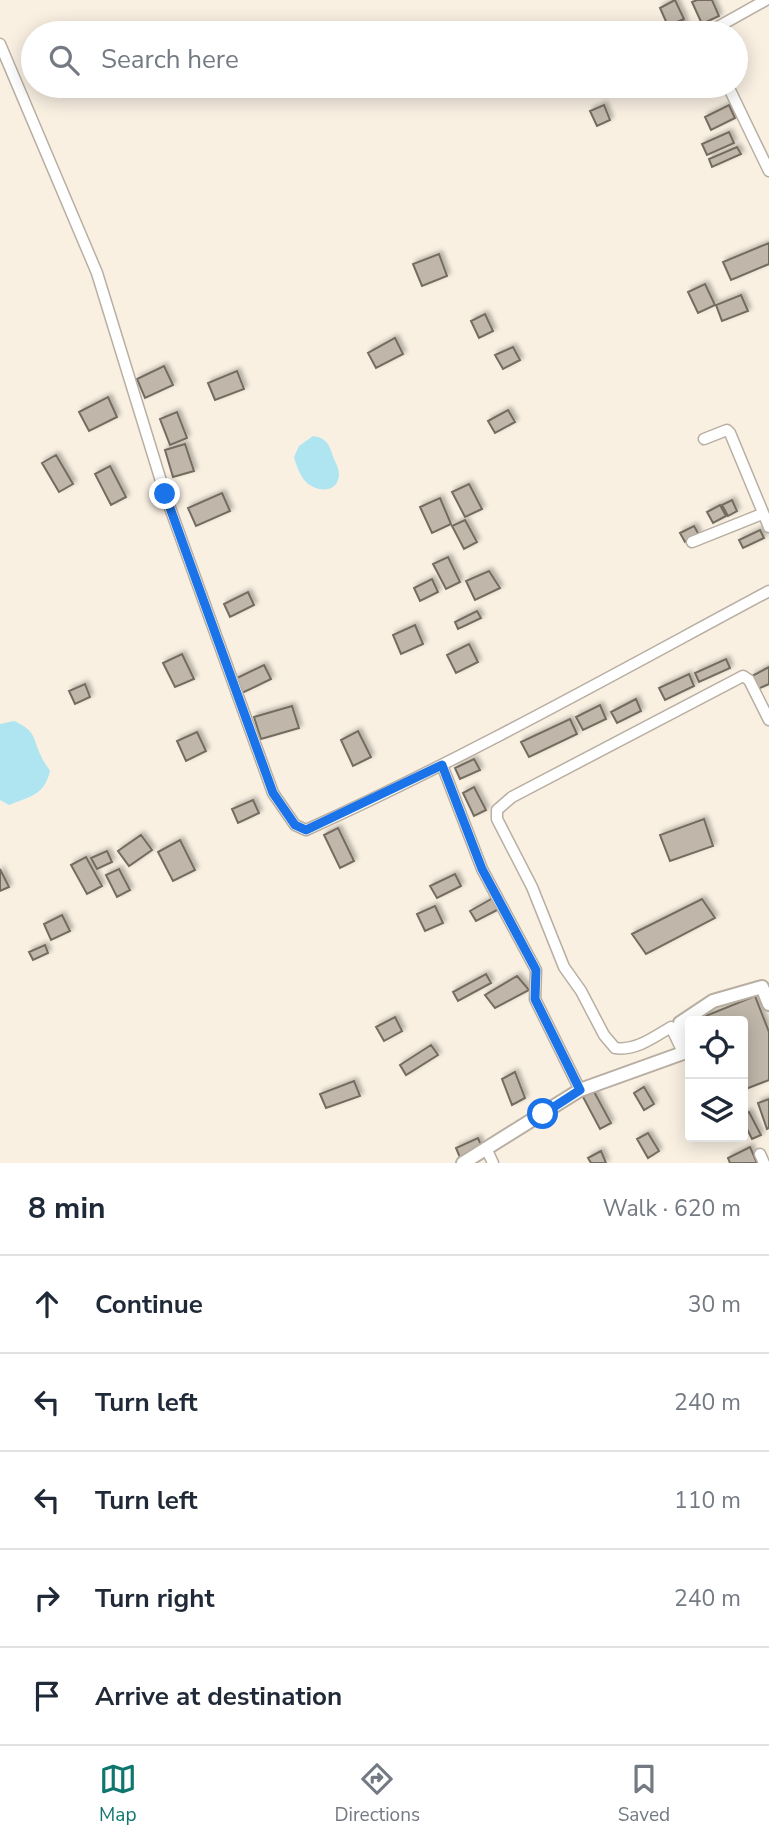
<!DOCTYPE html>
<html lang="en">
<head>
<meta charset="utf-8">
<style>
	body { margin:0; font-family:"Nunito Sans",sans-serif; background:#f6f6f7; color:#1f2937 }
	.controls { position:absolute; right:21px; bottom:21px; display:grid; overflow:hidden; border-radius:7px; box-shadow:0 4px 18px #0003 }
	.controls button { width:63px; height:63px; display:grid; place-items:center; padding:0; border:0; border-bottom:2px solid #e0e1e3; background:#fff; color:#1f2937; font:35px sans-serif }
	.stop { position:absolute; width:21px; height:21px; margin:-16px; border:5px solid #1a73e8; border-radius:50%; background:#fff }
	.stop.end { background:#1a73e8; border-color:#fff; box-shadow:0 2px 7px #0008 }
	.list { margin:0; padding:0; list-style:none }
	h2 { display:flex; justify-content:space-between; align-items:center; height:91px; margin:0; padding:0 28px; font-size:30px }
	h2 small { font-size:23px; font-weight:400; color:#747a83 }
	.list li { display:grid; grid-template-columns:46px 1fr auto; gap:21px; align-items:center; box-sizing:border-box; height:98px; padding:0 28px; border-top:2px solid #e0e1e3 }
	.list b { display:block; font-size:26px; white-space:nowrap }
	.list em { font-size:23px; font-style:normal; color:#747a83 }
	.icon { flex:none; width:38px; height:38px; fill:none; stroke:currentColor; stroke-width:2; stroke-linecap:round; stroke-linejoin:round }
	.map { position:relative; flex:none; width:769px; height:1163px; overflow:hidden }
	.search { position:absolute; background:#fff; box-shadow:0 4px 18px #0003; left:21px; right:21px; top:21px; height:77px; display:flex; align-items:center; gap:18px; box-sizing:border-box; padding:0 24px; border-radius:38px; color:#747a83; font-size:26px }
	.sheet { height:581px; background:#fff }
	nav { display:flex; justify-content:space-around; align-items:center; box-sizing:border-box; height:98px; border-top:2px solid #e0e1e3; background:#fff; font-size:19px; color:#747a83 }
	nav a { display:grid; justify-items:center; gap:4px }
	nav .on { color:#0f766e }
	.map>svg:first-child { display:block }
	.water { fill:#afe5f0 }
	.building { fill:#c0b7aa; stroke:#746c60; stroke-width:2; filter:url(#shadow) }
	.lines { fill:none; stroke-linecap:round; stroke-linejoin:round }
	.minor-casing { stroke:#b8afa2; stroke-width:13 }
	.tertiary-casing { stroke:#b8afa2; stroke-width:16 }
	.minor { stroke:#fff; stroke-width:10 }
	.tertiary { stroke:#fff; stroke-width:12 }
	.route { stroke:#1a73e8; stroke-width:9 }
</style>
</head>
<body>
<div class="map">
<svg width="769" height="1163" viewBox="0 0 769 1163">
	<defs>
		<filter id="shadow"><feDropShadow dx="3" dy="-3" stdDeviation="2" flood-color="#0004"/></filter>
	</defs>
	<rect width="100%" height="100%" fill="#f9f0e2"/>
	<path class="water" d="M313,436C328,438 330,447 334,459C336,464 339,468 339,475C338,494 316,492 306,482C300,476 296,465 294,457L299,446Z
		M14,721C36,731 32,736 41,756C43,761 47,766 50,771C44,796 30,796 9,805L0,800V724Z"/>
	<path class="building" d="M675,0L684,19L668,26L660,8Z
		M697,0H712L719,16L702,24L692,2Z
		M683,21L689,33H662L661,31Z
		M604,105L610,120L597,126L590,111Z
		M729,105L735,118L711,130L705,117Z
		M729,132L734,143L707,155L702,144Z
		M737,147L741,154L712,167L709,159Z
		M769,243V264L731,280L723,262Z
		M439,254L447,276L422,286L413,264Z
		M705,284L715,305L698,313L688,292Z
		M741,295L748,311L722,321L716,305Z
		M485,314L493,331L479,338L471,321Z
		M395,338L403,354L376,368L368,353Z
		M513,347L520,360L503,369L495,355Z
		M164,366L173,385L145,398L137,379Z
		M237,371L244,389L215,400L208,383Z
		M108,397L117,417L89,431L79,412Z
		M508,410L515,422L495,433L488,421Z
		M177,412L187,438L170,445L160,419Z
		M185,444L194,471L173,477L165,450Z
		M56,455L73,484L59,492L42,463Z
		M110,466L126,497L111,505L95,474Z
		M469,484L482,509L465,517L452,492Z
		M222,493L230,511L196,526L188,508Z
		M440,498L451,524L432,533L420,507Z
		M732,500L737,511L728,516L722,505Z
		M720,505L726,516L713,523L707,512Z
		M465,520L477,542L464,549L452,526Z
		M694,526L699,535L685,542L680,533Z
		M760,530L764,538L743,548L739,540Z
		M448,557L460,582L446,589L433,564Z
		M489,571L500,588L475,600L466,581Z
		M432,579L438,592L420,601L414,588Z
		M248,592L254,605L230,617L224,604Z
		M477,611L481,618L458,629L455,622Z
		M415,625L423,644L401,654L393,635Z
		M469,644L478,662L456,673L447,655Z
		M182,654L194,679L175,687L163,663Z
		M726,659L730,668L699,682L695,673Z
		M264,665L271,679L242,693L235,679Z
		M769,667V684L758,689L752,676Z
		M689,674L694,686L665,700L659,688Z
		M85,684L90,697L75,704L69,691Z
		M636,699L641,711L617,723L611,712Z
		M600,705L606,719L583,730L576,717Z
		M292,706L299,728L261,739L254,717Z
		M570,719L577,734L529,757L521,742Z
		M358,731L371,757L353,766L341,740Z
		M197,732L206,751L186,761L177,741Z
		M474,759L480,770L460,779L455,768Z
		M474,787L486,810L474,816L463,793Z
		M253,800L259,813L238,823L232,809Z
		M704,819L713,846L670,861L660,835Z
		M338,828L354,861L340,868L324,835Z
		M141,835L152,850L129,866L118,851Z
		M180,840L195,870L173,881L158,852Z
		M107,851L112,862L97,869L91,858Z
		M86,857L102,886L87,894L71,865Z
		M0,869L9,887L0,891Z
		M119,869L130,890L117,897L106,875Z
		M455,874L461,886L437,898L430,886Z
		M493,898L499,909L476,921L470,911Z
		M702,899L715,918L646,954L632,934Z
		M435,906L443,923L425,931L417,914Z
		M62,915L70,931L51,940L44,924Z
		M45,945L48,953L33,960L29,952Z
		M486,974L491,983L458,1001L453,992Z
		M517,976L529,990L495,1008L485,995Z
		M755,996L769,1032V1080L743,1090V1021H705L703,1017Z
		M395,1017L402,1031L384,1041L376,1027Z
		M431,1045L438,1055L406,1075L400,1065Z
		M515,1072L525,1098L512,1105L502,1079Z
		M354,1081L360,1096L326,1108L320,1094Z
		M644,1087L654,1104L644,1110L634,1093Z
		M592,1088L611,1123L600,1129L583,1097Z
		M769,1099V1128L767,1129L758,1103Z
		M749,1112L761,1135L752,1139L743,1121V1115Z
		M648,1133L659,1151L648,1158L637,1139Z
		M478,1138L483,1150L461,1160L456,1148Z
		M750,1147L757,1163H730L728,1158Z
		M601,1151L606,1163H591L588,1158Z"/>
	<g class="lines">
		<g class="minor-casing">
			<path id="minor" d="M707,33L766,0
				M0,44L97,273L165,494L273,793L295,825L306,830C465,758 616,673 769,591
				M728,86L769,171
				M704,439L727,430L730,433L769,527
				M692,542L762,514
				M442,765L482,869L536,970L535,999L580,1090
				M680,1046L671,1027C654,1037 636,1051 615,1048L604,1035L581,991L564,967L532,887L497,819V810L512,797L743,676L749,680L769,720
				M486,1148L493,1163
				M760,1154L764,1163"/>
		</g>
		<g class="tertiary-casing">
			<path id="tertiary" d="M463,1163L580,1090L683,1053L680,1023L713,1001L762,987L769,1004"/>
		</g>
		<use href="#minor" class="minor"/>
		<use href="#tertiary" class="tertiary"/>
	</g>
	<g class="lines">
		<path class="route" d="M165,494L273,793L295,825L306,830L442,765L482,869L536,970L535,999L580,1090L543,1114"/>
	</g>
</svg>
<div class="controls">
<button><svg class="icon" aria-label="locate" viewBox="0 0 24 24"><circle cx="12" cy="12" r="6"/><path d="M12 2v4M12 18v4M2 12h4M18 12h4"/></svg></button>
<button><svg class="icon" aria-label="layers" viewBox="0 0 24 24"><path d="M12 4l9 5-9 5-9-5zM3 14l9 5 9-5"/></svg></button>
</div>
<div class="stop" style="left:543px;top:1114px"></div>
<div class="stop end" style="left:165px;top:494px"></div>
<div class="search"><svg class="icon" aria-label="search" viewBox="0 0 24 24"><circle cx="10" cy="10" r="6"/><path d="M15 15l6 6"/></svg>Search here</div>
</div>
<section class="sheet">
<h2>8 min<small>Walk · 620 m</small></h2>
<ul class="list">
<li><svg class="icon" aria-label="ahead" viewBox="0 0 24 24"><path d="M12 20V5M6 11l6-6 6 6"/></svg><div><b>Continue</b></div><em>30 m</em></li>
<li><svg class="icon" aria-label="left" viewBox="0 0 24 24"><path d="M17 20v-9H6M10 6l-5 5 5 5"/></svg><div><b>Turn left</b></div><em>240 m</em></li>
<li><svg class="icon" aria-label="left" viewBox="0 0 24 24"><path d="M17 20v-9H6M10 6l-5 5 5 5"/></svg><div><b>Turn left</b></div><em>110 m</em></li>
<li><svg class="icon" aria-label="right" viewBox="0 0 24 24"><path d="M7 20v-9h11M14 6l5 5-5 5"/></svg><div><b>Turn right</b></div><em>240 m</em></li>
<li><svg class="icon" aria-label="arrive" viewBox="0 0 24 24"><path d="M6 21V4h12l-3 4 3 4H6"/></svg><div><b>Arrive at destination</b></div></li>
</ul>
</section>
<nav>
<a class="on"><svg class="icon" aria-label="map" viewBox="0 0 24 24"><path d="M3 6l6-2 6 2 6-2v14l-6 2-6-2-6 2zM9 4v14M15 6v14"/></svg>Map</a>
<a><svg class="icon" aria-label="directions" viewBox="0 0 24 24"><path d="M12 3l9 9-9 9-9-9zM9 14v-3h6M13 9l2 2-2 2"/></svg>Directions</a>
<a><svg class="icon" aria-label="saved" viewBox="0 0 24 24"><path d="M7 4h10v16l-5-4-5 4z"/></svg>Saved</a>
</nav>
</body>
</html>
